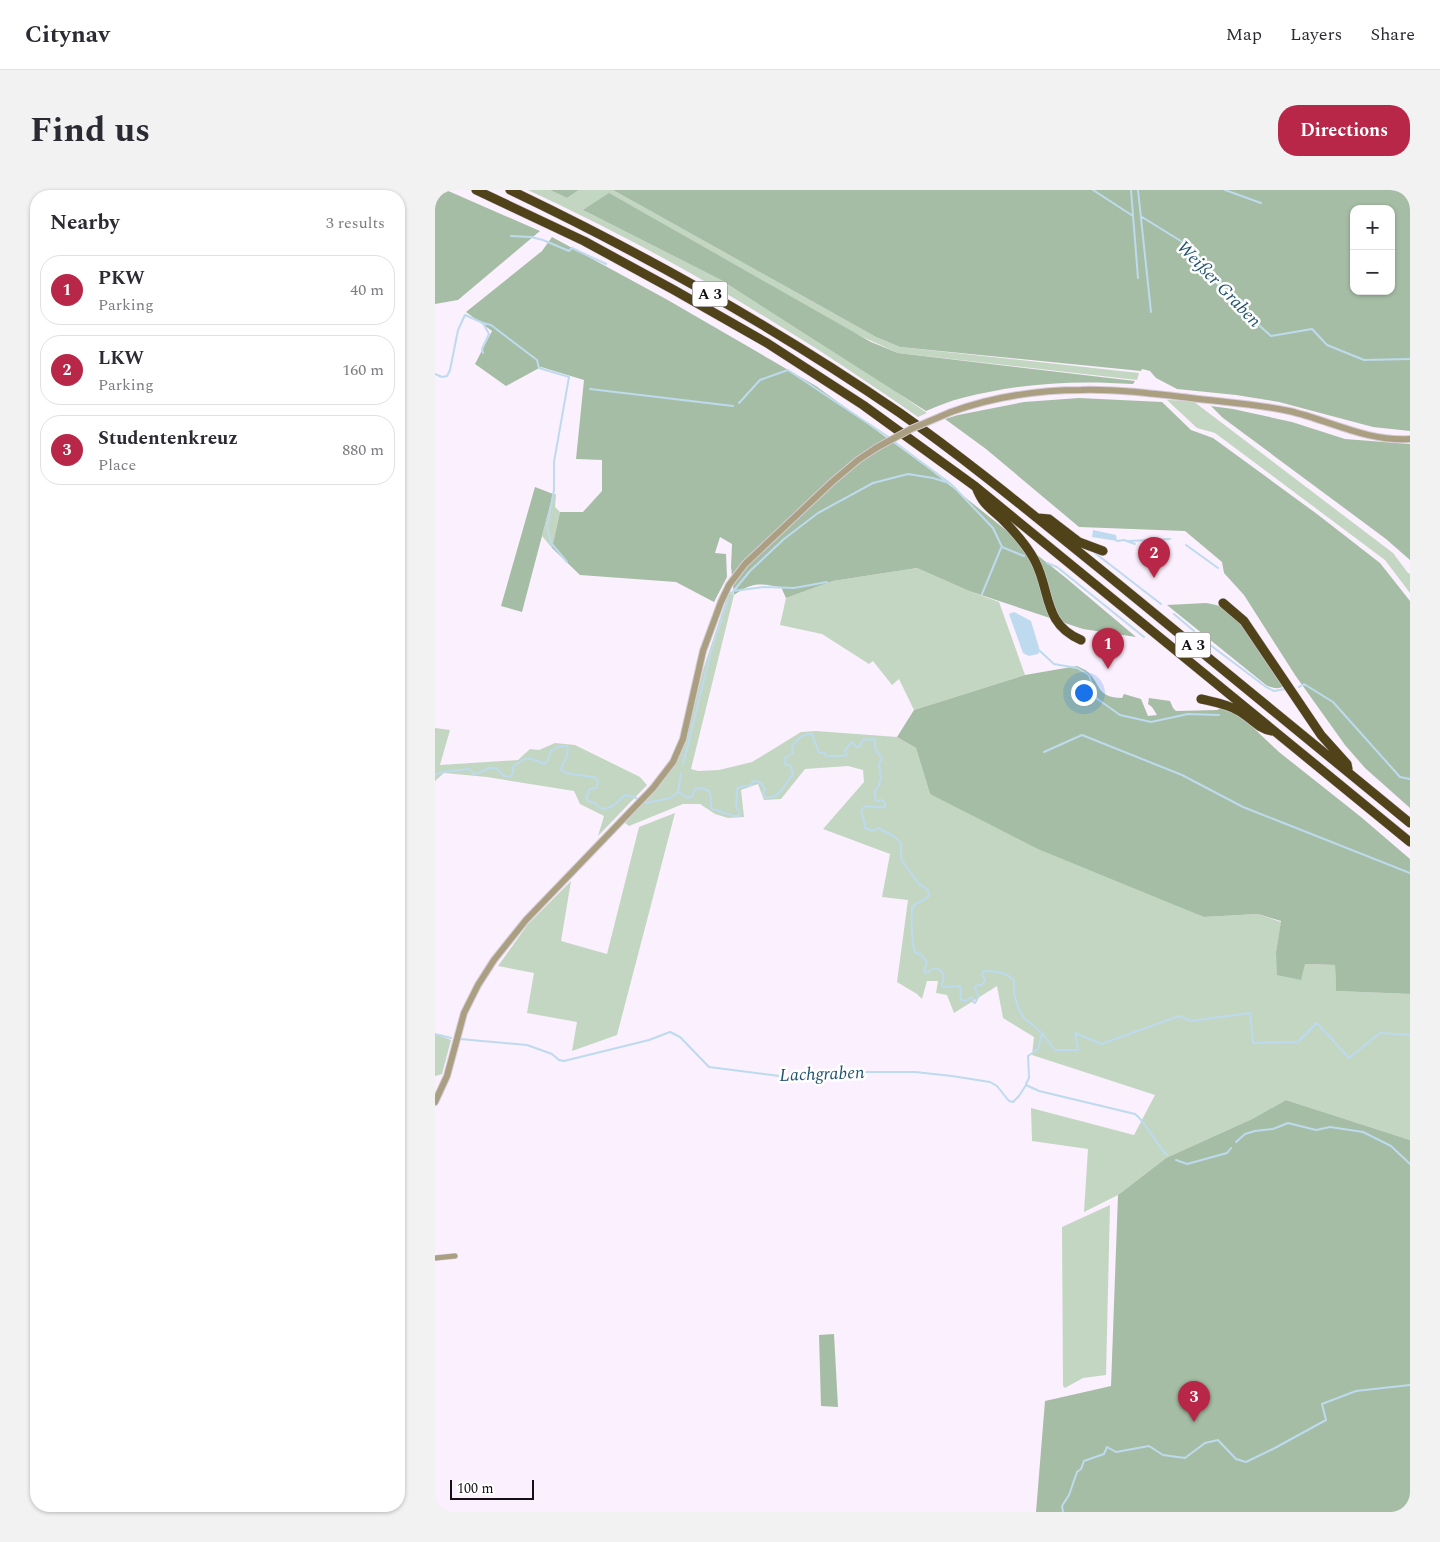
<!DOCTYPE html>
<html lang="en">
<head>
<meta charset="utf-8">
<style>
	body { margin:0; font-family:Spectral,serif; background:#f2f2f3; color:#2b2b33 }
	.controls { position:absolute; right:15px; top:15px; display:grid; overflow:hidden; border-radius:10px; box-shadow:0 1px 4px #0004 }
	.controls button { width:45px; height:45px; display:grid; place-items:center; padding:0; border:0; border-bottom:1px solid #e1e1e2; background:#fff; color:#2b2b33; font:25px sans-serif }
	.scale { position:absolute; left:15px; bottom:12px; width:84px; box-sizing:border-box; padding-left:5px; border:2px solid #151015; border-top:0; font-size:14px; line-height:18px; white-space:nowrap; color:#151015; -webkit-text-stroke:4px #fff; paint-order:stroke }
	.you { position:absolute; left:648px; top:502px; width:18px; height:18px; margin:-12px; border:4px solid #fff; border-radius:50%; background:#1a73e8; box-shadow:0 0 0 8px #1a73e833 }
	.badge { display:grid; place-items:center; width:32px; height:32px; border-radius:50%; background:#b82748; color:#fff; font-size:16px; font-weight:700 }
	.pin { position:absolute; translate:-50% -41px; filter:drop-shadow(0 1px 2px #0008) }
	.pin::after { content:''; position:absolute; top:26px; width:18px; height:15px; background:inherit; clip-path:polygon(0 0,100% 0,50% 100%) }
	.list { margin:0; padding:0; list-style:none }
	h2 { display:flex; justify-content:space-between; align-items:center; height:65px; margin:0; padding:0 20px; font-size:21px }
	h2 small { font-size:16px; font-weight:400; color:#7c7c81 }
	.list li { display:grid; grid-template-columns:32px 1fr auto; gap:15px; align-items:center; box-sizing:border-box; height:70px; margin:0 10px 10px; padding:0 10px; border:1px solid #e1e1e2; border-radius:20px }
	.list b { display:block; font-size:19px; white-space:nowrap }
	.list p { margin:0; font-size:16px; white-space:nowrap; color:#7c7c81 }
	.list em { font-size:16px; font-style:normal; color:#7c7c81 }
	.map { position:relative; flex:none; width:975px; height:1322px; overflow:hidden; border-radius:20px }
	header { display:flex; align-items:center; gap:30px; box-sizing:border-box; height:70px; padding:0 25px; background:#fff; border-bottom:1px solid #e1e1e2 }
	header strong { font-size:24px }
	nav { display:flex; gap:28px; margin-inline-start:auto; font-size:18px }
	.intro { display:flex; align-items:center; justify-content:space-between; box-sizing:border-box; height:120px; padding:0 30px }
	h1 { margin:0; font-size:35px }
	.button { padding:12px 22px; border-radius:20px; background:#b82748; color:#fff; font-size:18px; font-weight:700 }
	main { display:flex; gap:30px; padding:0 30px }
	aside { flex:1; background:#fff; border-radius:20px; box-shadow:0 1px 4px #0004 }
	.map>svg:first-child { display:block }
	.green { fill:#c3d6c2 }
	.forest { fill:#a6bda5; fill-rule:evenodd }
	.water { fill:#bddaee }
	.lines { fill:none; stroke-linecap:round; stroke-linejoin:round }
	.stream { stroke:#bddaee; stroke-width:2 }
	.minor-casing { stroke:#d6ccd8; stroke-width:6 }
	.tertiary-casing { stroke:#d6ccd8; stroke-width:8 }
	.motorway-casing { stroke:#d6ccd8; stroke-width:10 }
	.minor { stroke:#aa9f80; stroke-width:5 }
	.tertiary { stroke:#aa9f80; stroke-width:6 }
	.motorway { stroke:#504219; stroke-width:9 }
	.tertiary-bridge-casing { stroke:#d6ccd8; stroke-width:8; stroke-linecap:butt }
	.tertiary-bridge { stroke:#aa9f80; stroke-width:6 }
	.labels { text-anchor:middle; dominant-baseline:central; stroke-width:5; stroke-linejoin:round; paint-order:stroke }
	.shield { fill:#fff; stroke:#5b585b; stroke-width:1 }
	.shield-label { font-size:15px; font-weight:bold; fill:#151015 }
	.water-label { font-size:18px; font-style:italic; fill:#21536f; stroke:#fff }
</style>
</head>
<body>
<header>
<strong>Citynav</strong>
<nav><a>Map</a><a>Layers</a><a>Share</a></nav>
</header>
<div class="intro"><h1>Find us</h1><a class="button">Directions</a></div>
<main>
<aside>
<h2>Nearby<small>3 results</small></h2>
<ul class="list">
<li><span class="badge">1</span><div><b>PKW</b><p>Parking</p></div><em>40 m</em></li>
<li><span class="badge">2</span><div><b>LKW</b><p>Parking</p></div><em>160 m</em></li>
<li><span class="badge">3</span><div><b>Studentenkreuz</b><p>Place</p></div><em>880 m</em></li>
</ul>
</aside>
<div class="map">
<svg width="975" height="1322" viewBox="0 0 975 1322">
	<rect width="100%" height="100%" fill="#fbf0fd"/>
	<path class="green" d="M93,0H115L132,8L144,0H178L441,147L465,157L704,183L702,190L463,163L148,20L286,90L437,185L492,223L483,227C450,204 416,181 382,159C289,100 193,46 93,0Z
		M732,210L758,211L958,363L973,383L975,384V403L950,370L780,243L762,238Z
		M118,304H121L120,317L125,322L117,358L107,346Z
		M482,378L534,401L564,412L590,485L479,520L464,489L457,495L438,471L434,474L387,444L345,435L351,408L398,391Z
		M294,401L299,405L256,579L263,581L284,580L317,572L366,542L381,541L462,547L481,558L495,604L769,727L823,724L846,732L841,762L870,774L900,775L901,801L975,804V950L851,910L817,929L731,968L683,1005L649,1022L653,959L597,951L596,918L699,945L720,905L597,865L599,847L568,828L562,796L519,823L512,805L501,803L503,791H492L487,809L482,804L462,792L473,710L447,707L455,664L388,639L429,592L428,580L413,576L370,579L346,609L329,610L323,594L306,600L309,627L293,628L280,624L265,614H248L194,636L190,633L238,578L250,554L268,480Z
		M0,538L15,540L5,575L83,570L95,559L104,560L120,553L140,555L205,587L212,595L163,646L169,626L145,614L139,601L52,587L9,583L0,591Z
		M240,623L182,845L137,861L142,832L92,823L99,783L63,776L93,734L136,691L126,751L172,764L204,637Z
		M0,844L16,850L7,884L0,886Z
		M675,1015L671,1185L648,1188L630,1198L628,1196L627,1037Z"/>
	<path class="forest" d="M0,0H11L105,41L23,110L0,114Z
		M115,0H144L132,8Z
		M178,0H975V241L938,237L844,212L801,205L742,199L721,188L715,181L707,179L706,181L465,157L441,147ZM919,19H956V101H919Z
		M174,3L436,152L463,163L700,191L698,194C638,190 585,193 527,208C515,211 503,216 491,221L286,90L148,20Z
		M117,47L231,109L381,196L497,281L631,388L701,447L648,439L534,401L482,378L398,391L351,408L346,397C324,394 319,391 299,405L296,377L297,354L285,347L280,363L291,364L292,387L279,412L241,392L145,385L117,358L125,322H148L167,301V270L141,269L149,190L106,177L71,196L40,174L57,141L31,122L107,61Z
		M644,208L727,212L756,240L778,248L882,324L945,373L975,411V618L930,578L910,555L860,485L809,405L789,383L787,372L750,341L644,337L551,259L510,229L523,225L589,212Z
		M776,216L798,219L857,232L910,249L975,254V370L951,349L788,228Z
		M100,297L118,304L87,422L66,416Z
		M771,413C786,415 794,420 805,431L849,496C843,500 837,498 831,495L732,415Z
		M642,476C645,478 650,479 653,482C667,496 661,507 687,508L689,504L706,509L713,526L722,525L717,517L713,514L714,508L735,511L738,518L741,521L782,520L787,518L807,527L844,562L926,627L975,669V804L901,801L900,775L870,774L866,790L842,785L841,762L846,731L823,724L769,727L603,659L495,604L481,558L462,547L479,520L590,485Z
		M851,910L975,950V1322H601L610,1211L676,1196L683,1005L731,968L817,929Z
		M399,1144L403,1217L386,1216L384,1145Z"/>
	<path class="water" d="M658,340L681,345L682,351L657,347Z
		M579,422L596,431L605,461L603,464L594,466L588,463L574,424Z"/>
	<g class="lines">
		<path class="stream" d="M658,0L698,26
			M696,0L703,88
			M703,0L716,122
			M790,0L826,13
			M707,27L749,53L797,111L836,146L877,139L892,155L929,170L975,169
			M76,46L96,47L108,50L134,61L137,58L171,74
			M48,133L56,135L102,170L104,178L134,187L119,272V300L112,337L116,353L132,372
			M0,184L7,187L12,186L15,180L23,140L30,125L48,133L54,144L47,159L48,163
			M155,199L298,216
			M304,213L325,190L353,180L455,248
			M458,251L516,294L558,338L567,357L589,366
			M682,351L689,350L700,354
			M694,351L735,349
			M751,355L783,378
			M660,363L726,414
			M612,373L622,377L709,447
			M298,401L329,397L359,398L392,392
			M296,404L315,381L349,349L383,323L438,293L473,284L498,288L514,293
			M547,404L566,358
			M739,424L759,441
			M770,451L831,497L839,501L850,499
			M605,461L619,474L642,478L654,485L661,508L685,525L716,532L753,524L784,525
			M864,497L869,494L898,512L965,587L975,589
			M609,562L647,545L747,585L808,617L975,683
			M248,575L276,461L293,409
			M0,585L7,582L34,579L39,584C47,584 54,573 63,580C66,581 67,584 69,586L75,587L78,583V577C90,566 95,567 109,574L112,572L116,561L123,557L131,556L133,558L131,569L127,575L126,580C136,587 149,584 161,588L163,593L161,598L155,599L151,607L153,611L160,613L166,619C176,619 183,612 190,605L196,606L203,609
			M243,602L246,583
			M208,612L211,613L235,608L243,602L253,608L257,606L260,599L266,598L274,601C278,608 274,613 277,619L299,626H304L305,622L301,617L302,599L305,597L316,595L318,591C324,591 328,594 330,599L328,603L330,607C345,611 349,593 358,585L356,576L352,575L350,572L351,567L358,563L357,556C362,550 368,543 377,544L384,563H389L391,566H409L412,564L410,560L417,552L421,557H424L428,550L439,549L440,550C439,559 442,562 447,568L444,574C446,585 448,591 440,601V608L442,611L447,610L450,613V617C443,619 436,615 429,617L426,622L428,627L430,638L438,641L443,638L460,647L466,653V669L483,693L493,700L494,706C489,711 482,712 477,717C477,731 475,749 480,762L486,765L492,772L489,782L491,783L500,778L505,780L509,785L507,796L510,797L525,796L526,810L531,811L535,808H538V812L540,813L544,806L541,802L540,797L543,795H547L550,790L547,784L549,781C561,782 569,781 579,790V804L584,820L589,828L607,843L620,860H643L640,843L666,854L744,826L756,831L815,823L818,853L863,852L882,833L914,868L945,843L975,845
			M0,844L16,848
			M25,849L92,855L117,864L124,870L129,871L214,850L235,842L245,847L274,877L360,888L432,882H480L517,886L555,892L562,896L574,911L578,912L584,906L591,895L604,901L700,924C712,933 720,953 732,965
			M591,894L594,888L593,866L603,859L607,843
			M801,952L810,944L820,941L838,939L853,933L881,940L895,937L928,942L956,956L975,974
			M741,970L752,974L792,963L796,958
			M628,1322L627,1316L634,1305L642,1282L646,1279L649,1271L669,1264L672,1257L681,1262L714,1256L728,1265L750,1268L770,1253L783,1250L801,1269L811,1272L838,1259L891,1230L887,1214L921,1201L975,1195"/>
		<g class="minor-casing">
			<path id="minor" d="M0,1068L20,1066"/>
		</g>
		<g class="tertiary-casing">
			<path id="tertiary" d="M516,222C558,207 601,200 646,200C682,199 720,204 756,208C788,212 822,214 854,221C894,230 932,252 975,249
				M0,912L12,886L29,823L43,795L59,770L91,730L218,598L238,572L248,549L268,461L286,412L294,395L310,374L397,292L423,270L441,258"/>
		</g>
		<g class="motorway-casing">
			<path id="motorway" d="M41,0L149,51L239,100L332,153L428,215L541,297L975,652
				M75,0C211,65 341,138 465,223C536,273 603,329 670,383C772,466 873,550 975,633
				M541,297C548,315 554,317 567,329C579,341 592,355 600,371C616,402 608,434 646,450
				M603,328L614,329L644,352L668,361
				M788,413L809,431L886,545L912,574L913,579
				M766,509C779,512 792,514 804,521C815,527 823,539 837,541"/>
		</g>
		<use href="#minor" class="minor"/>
		<use href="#tertiary" class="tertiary"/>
		<use href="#motorway" class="motorway"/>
		<g class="tertiary-bridge-casing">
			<path id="tertiary-bridge" d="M441,258L476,239L516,222"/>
		</g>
		<use href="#tertiary-bridge" class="tertiary-bridge"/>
	</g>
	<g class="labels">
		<g class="shield">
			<rect x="257.5" y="91.5" width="35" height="25" rx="4"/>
			<rect x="740.5" y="442.5" width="35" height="25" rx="4"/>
		</g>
		<g class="shield-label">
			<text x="275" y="104">A 3</text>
			<text x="758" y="455">A 3</text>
		</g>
		<g class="water-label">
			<text transform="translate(784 94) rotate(46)">Weißer Graben</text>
			<text transform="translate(387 884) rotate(-2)">Lachgraben</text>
		</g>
	</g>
</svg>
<div class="controls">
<button>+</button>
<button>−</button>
</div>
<div class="scale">100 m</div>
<div class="you"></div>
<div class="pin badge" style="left:673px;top:479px">1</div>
<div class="pin badge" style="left:719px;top:388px">2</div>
<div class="pin badge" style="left:759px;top:1232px">3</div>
</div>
</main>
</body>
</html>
